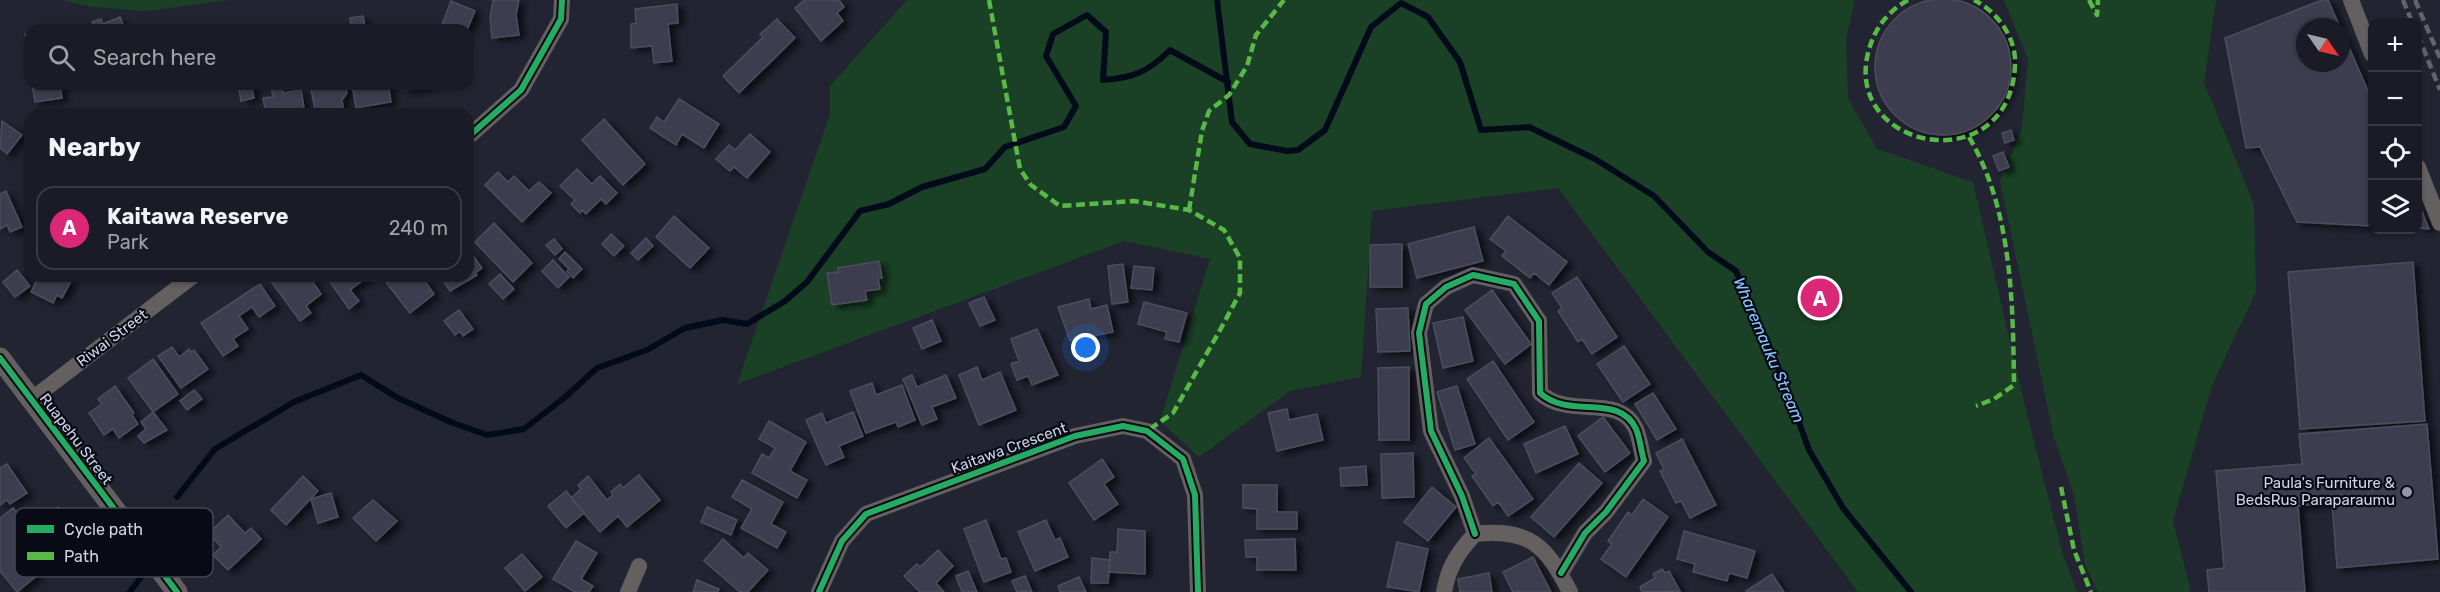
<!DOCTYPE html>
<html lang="en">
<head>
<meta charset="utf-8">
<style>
	body { margin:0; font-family:Rubik,sans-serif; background:#23242e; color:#f1f3f6 }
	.controls { position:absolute; right:18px; top:18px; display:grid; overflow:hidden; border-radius:12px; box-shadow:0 2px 4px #0004 }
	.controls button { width:54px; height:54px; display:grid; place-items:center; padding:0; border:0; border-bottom:2px solid #383943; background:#1a1b26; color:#f1f3f6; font:30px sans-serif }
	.compass { position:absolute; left:2296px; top:18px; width:54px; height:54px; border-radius:50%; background:#1a1b26; box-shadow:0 2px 4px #0004; rotate:124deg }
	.you { position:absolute; left:1086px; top:348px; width:21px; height:21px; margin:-15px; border:4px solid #fff; border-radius:50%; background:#1a73e8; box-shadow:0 0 0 9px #1a73e833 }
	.badge { display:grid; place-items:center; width:39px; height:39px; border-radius:50%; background:#db2777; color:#fff; font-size:20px; font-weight:700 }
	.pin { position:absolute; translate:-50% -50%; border:3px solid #fff; box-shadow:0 2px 6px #0006 }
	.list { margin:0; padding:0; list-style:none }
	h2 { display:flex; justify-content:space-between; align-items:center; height:78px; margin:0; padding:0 24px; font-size:26px }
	h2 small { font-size:20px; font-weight:400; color:#9fa1a7 }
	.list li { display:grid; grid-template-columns:39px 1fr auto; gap:18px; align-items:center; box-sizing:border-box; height:84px; margin:0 12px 12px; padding:0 12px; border:2px solid #383943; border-radius:18px }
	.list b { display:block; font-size:22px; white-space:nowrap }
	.list p { margin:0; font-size:20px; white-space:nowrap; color:#9fa1a7 }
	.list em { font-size:20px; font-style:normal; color:#9fa1a7 }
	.icon { flex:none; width:33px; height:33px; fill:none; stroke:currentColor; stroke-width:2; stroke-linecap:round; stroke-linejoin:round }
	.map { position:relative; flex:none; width:2440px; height:592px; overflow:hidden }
	.search { position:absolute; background:#1a1b26; box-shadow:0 2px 4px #0004; left:24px; top:24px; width:450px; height:66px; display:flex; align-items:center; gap:15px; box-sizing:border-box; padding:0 21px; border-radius:18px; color:#9fa1a7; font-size:22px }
	.panel { position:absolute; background:#1a1b26; box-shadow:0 2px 4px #0004; left:24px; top:108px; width:450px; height:174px; border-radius:18px }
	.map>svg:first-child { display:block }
	.green { fill:#1a4125 }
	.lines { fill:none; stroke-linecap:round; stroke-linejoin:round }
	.stream { stroke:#030b1a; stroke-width:6 }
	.building { fill:#3c3e4f; stroke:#4c4e5b; stroke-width:1.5; filter:url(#shadow) }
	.minor { stroke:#63605f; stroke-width:16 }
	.tertiary { stroke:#63605f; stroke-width:21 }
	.rail { stroke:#646366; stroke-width:4.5; stroke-dasharray:9 4.5; stroke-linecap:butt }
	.quiet { stroke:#58b947; stroke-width:4.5; stroke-dasharray:9 4.5; stroke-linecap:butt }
	.cycleway-casing { stroke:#080a15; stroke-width:10 }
	.cycleway { stroke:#26ab63; stroke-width:6 }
	.poi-dot { fill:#9396a6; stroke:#080a15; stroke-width:2 }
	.labels { text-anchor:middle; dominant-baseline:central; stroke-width:4.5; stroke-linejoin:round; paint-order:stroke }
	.street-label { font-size:15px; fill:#d0d4e5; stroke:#080a15 }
	.poi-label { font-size:15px; fill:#d0d4e5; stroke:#080a15; text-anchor:end }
	.water-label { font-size:16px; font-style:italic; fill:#89c6ff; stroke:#080a15 }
	.key { fill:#080a15; stroke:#444753; stroke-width:1.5 }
	.key-label { font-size:16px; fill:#d0d4e5 }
</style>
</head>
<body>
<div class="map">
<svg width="2440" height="592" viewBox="0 0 2440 592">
	<defs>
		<filter id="shadow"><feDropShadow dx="6" dy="3.5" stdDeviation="3" flood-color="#0009"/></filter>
	</defs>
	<rect width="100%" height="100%" fill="#222432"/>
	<path class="green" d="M62,0H230L146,11L92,7Z
		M907,0H1855L1846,39L1848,98L1877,149L1973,182L2023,398L2063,555L2077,592H1858L1558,188L1372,211L1361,377L1290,391L1199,457L1160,421L1210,259L1124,241L737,384L830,114V86Z
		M2004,0H2216L2204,83L2254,204L2256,292L2212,385L2173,521L2191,592H2098L2085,564L2074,495L2054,438L2000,181L2022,128L2028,59Z"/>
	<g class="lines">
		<path class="stream" d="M1217,0L1232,122L1250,144L1287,151L1298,150L1325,130L1371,27L1401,3L1428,17L1460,62L1481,130L1529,127L1595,159L1654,196L1708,252L1736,271L1783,378L1809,450L1843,508L1911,592
			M177,497L215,449L294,402L361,375L398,398L453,423L487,435L524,429L564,398L597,368L647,350L685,328L723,320L747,324L785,301L807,282L860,211L889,204L922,187L985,169L1005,147L1064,127L1076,106L1046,56L1053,34L1087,15L1106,32L1103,80C1133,78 1148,72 1170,50L1228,82
			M130,592L148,567"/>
	</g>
	<path class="building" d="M1875 67a68 68 0 1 1 136 0a68 68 0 1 1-136 0Z
		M493,0H519L516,15L519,35L492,38L490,17Z
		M804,0H839L844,7L837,13L843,21L821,41L795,8Z
		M2322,0H2328L2340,27H2305V63H2341V29L2372,100V226L2297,222L2260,147L2246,148L2225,38Z
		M451,1L475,11L467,30H440Z
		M677,4L678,23L668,24L672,61L654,63L652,46L631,48V24L636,23L635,9Z
		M363,16L365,27L352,30L350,18Z
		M120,17L125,30H95L92,22L101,19L103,24Z
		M777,19L795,38L739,93L723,76L763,37L760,34Z
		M30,33V69L25,34Z
		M32,84H60L62,98L35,102Z
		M238,84H251L254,98L241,101Z
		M310,84H346L347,93L342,100L344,114H316Z
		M352,84H388L391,102L356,108Z
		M404,84H428L429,86L405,90Z
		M282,85L283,93L301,90L305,114H266L263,98L273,97L271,87Z
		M679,99L719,124L704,148L682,134L676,145L650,128L657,117L664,122Z
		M604,119L645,164L623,185L582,140Z
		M2,121L22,135L7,154L0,148Z
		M2011,130L2014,140L2005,143L2002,133Z
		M750,134L770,152L747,178L734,167L730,171L716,159L729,145L735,150Z
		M2003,152L2009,167L1999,171L1993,156Z
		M577,169L592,184L600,176L617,193L606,204L601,199L586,214L582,210L580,213L571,204L575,200L560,186Z
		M498,172L508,182L514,176L529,191L539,182L551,193L522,222L485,185Z
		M6,191L22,227L10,232L7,225L0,229V194Z
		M2418,202L2429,229L2418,228Z
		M674,216L709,248L690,268L656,237Z
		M1508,216L1567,262L1549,285L1534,273L1530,278L1502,256L1506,251L1490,239Z
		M494,223L532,263L513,282L475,242Z
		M1474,227L1483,261L1417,278L1408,244Z
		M611,234L624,246L614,256L602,244Z
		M646,238L653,246L638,260L631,253Z
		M554,239L562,249L555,255L546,245Z
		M1402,244V287H1370V245Z
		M469,250L482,268L475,273L477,275L450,291L440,276H468Z
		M565,252L582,269L573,278L567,271L569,269L559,259Z
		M553,260L569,277L558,288L542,271Z
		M879,261L882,278H878L880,289L865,291L867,300L832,305L827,273L838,272V268Z
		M2413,262L2425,421L2300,429L2288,272Z
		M1123,264L1128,302L1112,304L1108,266Z
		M1134,266L1154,268L1152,290L1131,288Z
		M17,270L30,286L15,297L3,282Z
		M500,274L514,289L503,299L489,284Z
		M66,276L65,278L71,281L62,298L57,295L53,303L31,292L37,280L32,276Z
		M276,276H309L321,294L306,306L311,313L300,321L270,280Z
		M326,276H369L350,290L359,301L349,309Z
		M381,276H421L434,294L410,313Z
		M1577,277L1617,337L1592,354L1582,339L1578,342L1558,311L1562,308L1552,293Z
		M260,284L275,306L259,317L252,307L239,316L248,329L233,339L238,346L223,356L201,323Z
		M1492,290L1531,344L1505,364L1465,310Z
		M984,297L995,320L980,326L969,303Z
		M1089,299L1091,309L1107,305L1113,332L1070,341L1058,307Z
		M1144,302L1187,313L1179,342L1165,339L1167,332L1138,324Z
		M1408,308L1410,351L1378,352L1376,309Z
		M459,310L473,329L463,336L460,331L455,335L444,321Z
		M1463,317L1473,361L1443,368L1433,323Z
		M932,320L941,341L922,349L913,328Z
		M1037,329L1058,375L1032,385L1028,376L1017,380L1011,364L1019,361L1011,339Z
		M1624,346L1650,384L1623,402L1597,364Z
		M172,347L179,357L189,349L191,352L194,350L208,369L181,388L158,356Z
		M153,359L178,394L153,412L128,378Z
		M1493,361L1534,422L1508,440L1467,379Z
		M977,367L982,380L1000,372L1016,410L979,425L959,375Z
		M1409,367V440H1379L1378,368Z
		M912,375L917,387L946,375L956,398L932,407L937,419L922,425L903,379Z
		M872,383L876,395L902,385L915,420L898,427L896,422L866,433L850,391Z
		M115,386L134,413L132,415L138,424L119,438L113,429L104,435L89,413L102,404L98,399Z
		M1457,386L1475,444L1455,450L1437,392Z
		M194,390L202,399L187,410L180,401Z
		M1653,393L1676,429L1657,440L1635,404Z
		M1287,409L1289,420L1317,414L1323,440L1277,451L1268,413Z
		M153,412L167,430L144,443L138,436L146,429L141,422Z
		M853,412L863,436L839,446L844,457L826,465L806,420L822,413L826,423Z
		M1603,417L1630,453L1605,472L1578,436Z
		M769,421L806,442L790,471L807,480L797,498L752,473L762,454L769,458L775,448L759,439Z
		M2427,424L2438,559L2337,568L2332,503L2298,506L2305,592H2209L2207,570L2224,568L2216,471L2302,464L2299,434Z
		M1565,426L1578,454L1536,473L1524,444Z
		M1489,438L1533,499L1508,516L1498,502L1493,506L1472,476L1476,474L1464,458Z
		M1682,439L1716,505L1690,518L1681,501L1676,503L1660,471L1664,469L1656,453Z
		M1413,453L1414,497L1382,498L1381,454Z
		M1102,459L1114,477L1104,484L1118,504L1094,520L1069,483Z
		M1579,463L1602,483L1554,537L1531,517Z
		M7,464L27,493L10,504L7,500L0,505V468Z
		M1366,466L1367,485L1341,486L1340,468Z
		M639,475L660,500L627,527L618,516L600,532L571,498L581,489L578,485L588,476L607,500L613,495L611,492L620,484L623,488Z
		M303,476L318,491L286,525L271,510Z
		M742,480L783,502L771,524L786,532L777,548L741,528L752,509L732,497Z
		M1243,485H1277V512H1297V529H1257V509L1243,508Z
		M1432,487L1456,507L1428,541L1404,522Z
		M566,491L584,513L566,528L548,506Z
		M331,493L338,517L318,523L311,499Z
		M1643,499L1668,517L1626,577L1601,559L1612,544L1608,541L1628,512L1632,515Z
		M373,500L397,521L376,541L353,518Z
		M58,507L88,541L68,559L38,525Z
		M707,507L737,520L731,535L701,522Z
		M13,508L31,531L21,539L29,548L21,554L38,575L17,592L0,571V518Z
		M228,515L245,533L251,528L261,539L228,570L213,555L221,547L209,533Z
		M986,520L1001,559L1006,558L1011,572L984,582L964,529Z
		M1046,520L1055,540L1060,538L1068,557L1035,571L1018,532Z
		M1118,529L1145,531V574L1109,572L1110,552H1117Z
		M1684,531L1755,551L1747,578L1729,573L1727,581L1693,572L1695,564L1677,559Z
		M723,539L744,558L748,553L768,570L748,592H740L704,561Z
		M1295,539L1296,570H1257V557H1246L1245,540Z
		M576,541L597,553L581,579L593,586L589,592H575L553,579Z
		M1397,542L1428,549L1419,592L1387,587Z
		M938,550L953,566L936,583L944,592H920L904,576L917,564L920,567Z
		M522,554L542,577L525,591L505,568Z
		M1533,557L1551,592H1513L1503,572Z
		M1092,558L1110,560L1108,583H1091Z
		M1662,569L1665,573L1669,571L1680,591L1642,592L1640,587L1655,578L1653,574Z
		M968,571L977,592H962L956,576Z
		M1489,573L1492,592H1460L1458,579Z
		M1772,574L1784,592H1747L1746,591Z
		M1025,576L1032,592H1017L1012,581Z
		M1079,577L1086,592H1060L1058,586Z
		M697,580L719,589L718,592H693Z"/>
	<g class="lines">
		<path class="minor" d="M2351,0L2372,54
			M468,137L521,90L561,19L562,0
			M2418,167L2440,223
			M32,399L193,276
			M1475,534L1462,496L1431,431L1419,333L1426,304L1446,287L1473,275L1514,284L1539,321L1540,393C1570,420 1619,392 1636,429C1640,438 1641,451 1644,461L1606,512L1585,533L1561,573
			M628,592L639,566
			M819,592L842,541L866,514L1075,436L1123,426L1147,431L1183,459L1195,495L1198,592
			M1444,592C1448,568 1458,552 1475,534C1529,528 1546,545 1570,592"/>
		<path class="tertiary" d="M0,358L177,592"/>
		<path class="rail" d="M2403,0L2412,22
			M2415,0L2440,58
			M2418,35L2440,90"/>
		<path class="quiet" d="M989,0L1020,169L1031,185L1060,206L1134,201L1189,210L1224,230L1240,258V293L1219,332L1173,413L1147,431
			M1908,0C1887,12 1874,29 1868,53C1844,151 2009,181 2015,66C2017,39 1998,12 1974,0
			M2089,0L2097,15L2098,0
			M1969,137C2012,210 2013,302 2014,385L1994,399L1976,406
			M1189,210L1202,131L1209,111L1229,95L1247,66L1256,35L1284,0
			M2061,487L2074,550L2091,592"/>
		<g class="cycleway-casing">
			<path id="cycleway" d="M468,137L521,90L561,19L562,0
				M0,358L177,592
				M1475,534L1462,496L1431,431L1419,333L1426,304L1446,287L1473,275L1514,284L1539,321L1540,393C1570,420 1619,392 1636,429C1640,438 1641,451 1644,461L1606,512L1585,533L1561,573
				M819,592L842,541L866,514L1075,436L1123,426L1147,431L1183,459L1195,495L1198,592"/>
		</g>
		<use href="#cycleway" class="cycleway"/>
	</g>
	<circle class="poi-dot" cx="2407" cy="492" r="6"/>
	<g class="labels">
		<g class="street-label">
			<text transform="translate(112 338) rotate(-37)">Riwai Street</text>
			<text transform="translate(76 439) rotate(53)">Ruapehu Street</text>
			<text transform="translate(1009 448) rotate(-20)">Kaitawa Crescent</text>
		</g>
		<g class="poi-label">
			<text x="2395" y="483">Paula's Furniture &amp;<tspan x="2395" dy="17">BedsRus Paraparaumu</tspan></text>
		</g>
		<g class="water-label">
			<text transform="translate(1769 350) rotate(67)">Wharemauku Stream</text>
		</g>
	</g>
	<rect x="15" y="508" width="198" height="69" rx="9" class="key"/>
	<rect x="27" y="525" width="27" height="8" fill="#26ab63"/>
	<rect x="27" y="552" width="27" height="8" fill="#58b947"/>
	<g class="key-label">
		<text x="64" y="535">Cycle path</text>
		<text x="64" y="562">Path</text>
	</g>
</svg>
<div class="controls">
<button>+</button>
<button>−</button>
<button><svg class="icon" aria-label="locate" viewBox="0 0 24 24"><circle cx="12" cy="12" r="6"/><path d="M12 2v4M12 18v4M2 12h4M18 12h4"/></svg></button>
<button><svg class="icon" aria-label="layers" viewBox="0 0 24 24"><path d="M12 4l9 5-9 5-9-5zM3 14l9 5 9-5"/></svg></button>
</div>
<svg class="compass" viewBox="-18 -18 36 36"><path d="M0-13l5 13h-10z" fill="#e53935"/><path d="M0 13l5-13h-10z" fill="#9fa1a7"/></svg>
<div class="you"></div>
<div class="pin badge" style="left:1820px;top:298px">A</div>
<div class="search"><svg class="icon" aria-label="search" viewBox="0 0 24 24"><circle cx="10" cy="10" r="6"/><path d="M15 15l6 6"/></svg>Search here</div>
<section class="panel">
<h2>Nearby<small></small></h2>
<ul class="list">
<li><span class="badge">A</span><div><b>Kaitawa Reserve</b><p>Park</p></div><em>240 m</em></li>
</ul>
</section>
</div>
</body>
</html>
